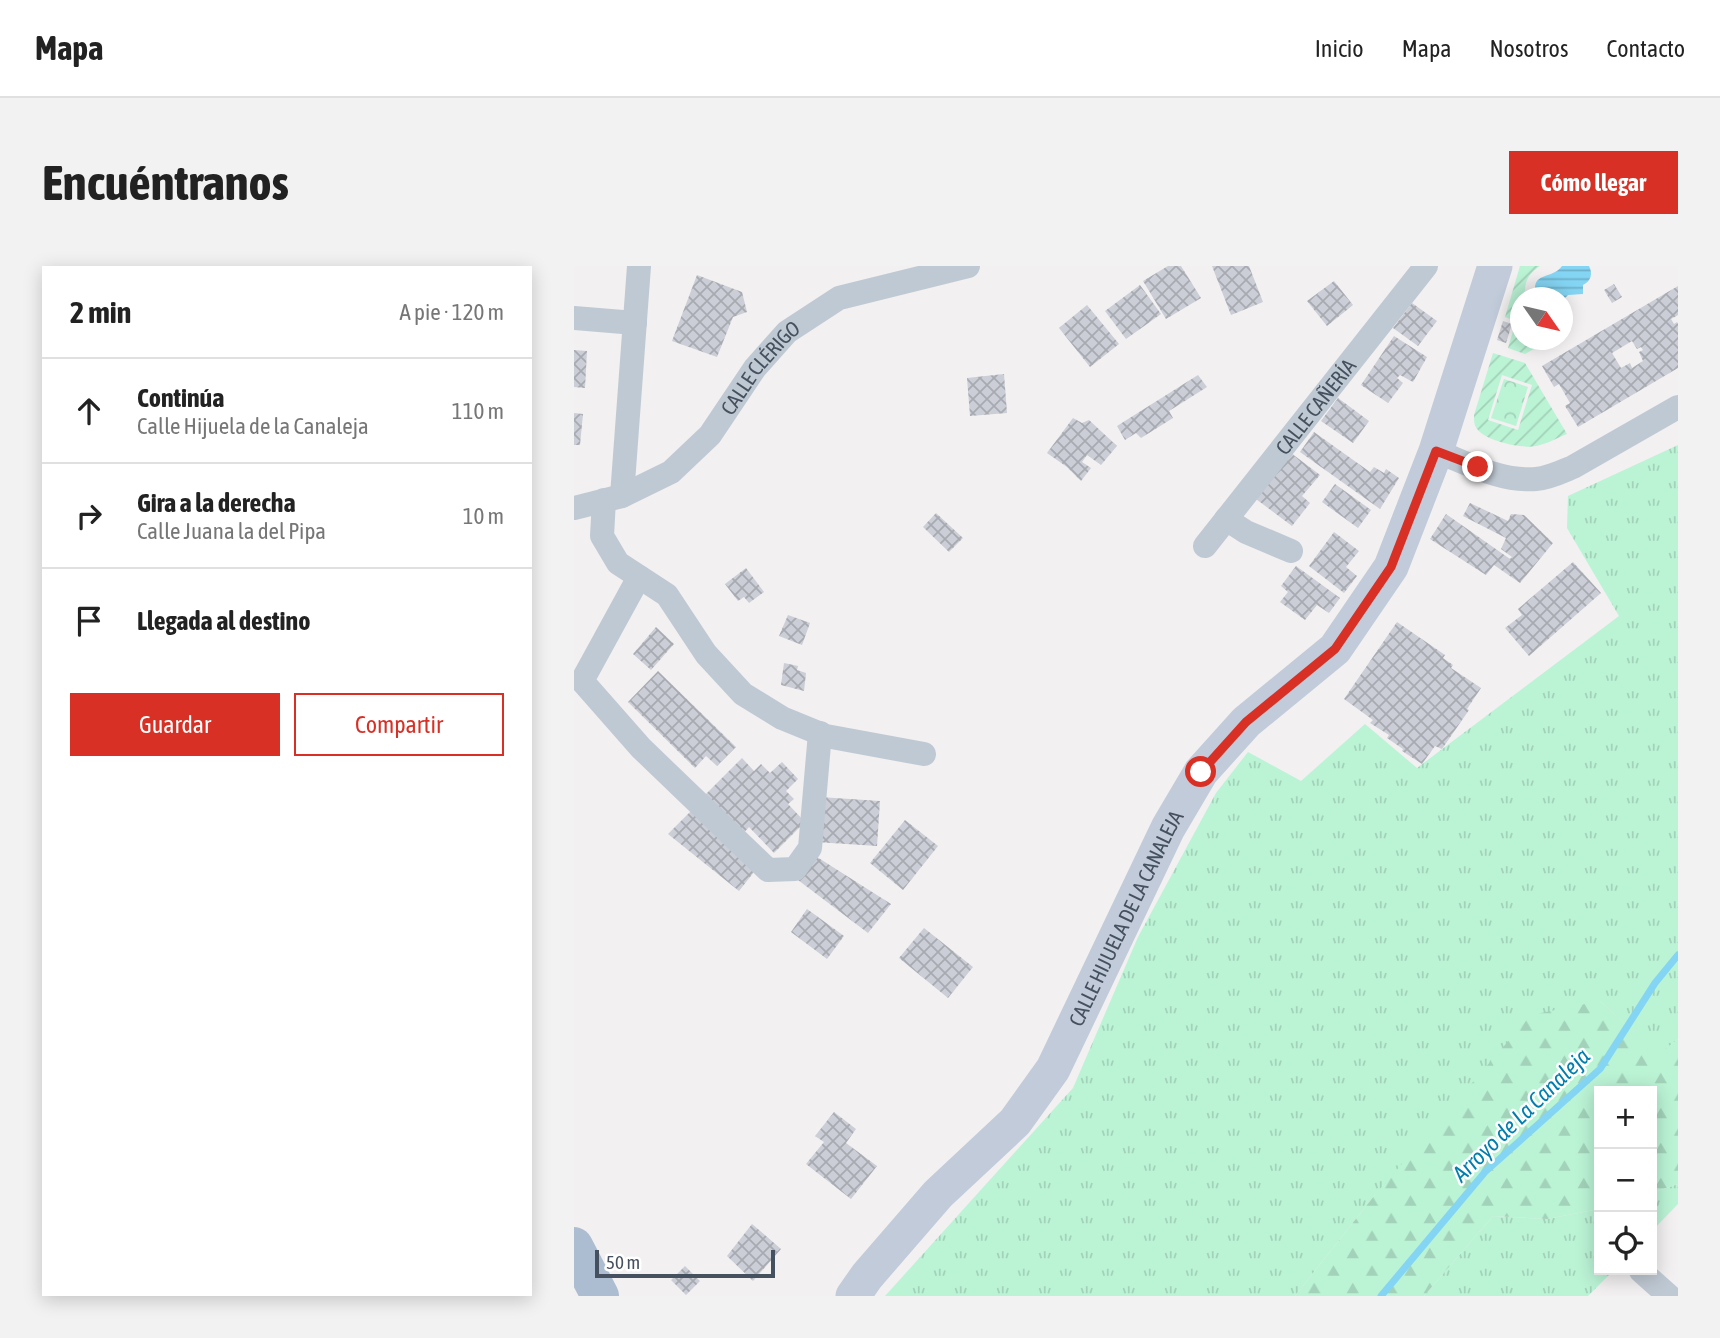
<!DOCTYPE html>
<html lang="es">
<head>
<meta charset="utf-8">
<style>
	body { margin:0; font-family:"Asap Condensed",sans-serif; background:#f2f2f2; color:#222 }
	.controls { position:absolute; right:21px; bottom:21px; display:grid; overflow:hidden; border-radius:0px; box-shadow:0 4px 18px #0003 }
	.controls button { width:63px; height:63px; display:grid; place-items:center; padding:0; border:0; border-bottom:2px solid #e0e0e0; background:#fff; color:#222; font:35px sans-serif }
	.compass { position:absolute; left:936px; top:21px; width:63px; height:63px; border-radius:50%; background:#fff; box-shadow:0 4px 18px #0003; rotate:124deg }
	.scale { position:absolute; left:21px; bottom:18px; width:180px; box-sizing:border-box; padding-left:7px; border:4px solid #46515f; border-top:0; font-size:19px; line-height:24px; white-space:nowrap; color:#46515f; -webkit-text-stroke:5px #fff; paint-order:stroke }
	.stop { position:absolute; width:21px; height:21px; margin:-16px; border:5px solid #d93025; border-radius:50%; background:#fff }
	.stop.end { background:#d93025; border-color:#fff; box-shadow:0 2px 7px #0008 }
	.list { margin:0; padding:0; list-style:none }
	h2 { display:flex; justify-content:space-between; align-items:center; height:91px; margin:0; padding:0 28px; font-size:30px }
	h2 small { font-size:23px; font-weight:400; color:#767676 }
	.list li { display:grid; grid-template-columns:46px 1fr auto; gap:21px; align-items:center; box-sizing:border-box; height:105px; padding:0 28px; border-top:2px solid #e0e0e0 }
	.list b { display:block; font-size:26px; white-space:nowrap }
	.list p { margin:0; font-size:23px; white-space:nowrap; color:#767676 }
	.list em { font-size:23px; font-style:normal; color:#767676 }
	.actions { display:flex; gap:14px; padding:21px 28px }
	.actions a { flex:1; padding:16px 0; border:2px solid #d93025; border-radius:0px; text-align:center; font-size:24px; color:#d93025 }
	.actions .main { background:#d93025; color:#fff }
	.icon { flex:none; width:38px; height:38px; fill:none; stroke:currentColor; stroke-width:2; stroke-linecap:round; stroke-linejoin:round }
	.map { position:relative; flex:none; width:1104px; height:1030px; overflow:hidden; border-radius:0px }
	header { display:flex; align-items:center; gap:42px; box-sizing:border-box; height:98px; padding:0 35px; background:#fff; border-bottom:2px solid #e0e0e0 }
	header strong { font-size:33px }
	nav { display:flex; gap:38px; margin-inline-start:auto; font-size:24px }
	.intro { display:flex; align-items:center; justify-content:space-between; box-sizing:border-box; height:168px; padding:0 42px }
	h1 { margin:0; font-size:49px }
	.button { padding:18px 32px; border-radius:0px; background:#d93025; color:#fff; font-size:24px; font-weight:700 }
	main { display:flex; gap:42px; padding:0 42px }
	aside { flex:1; background:#fff; border-radius:0px; box-shadow:0 4px 18px #0003 }
	.map>svg:first-child { display:block }
	.grass { fill:url(#grass-tufts) }
	.forest { fill:url(#forest-firs) }
	.park { fill:url(#park-crowns) }
	.garden { fill:url(#garden-furrows); fill-rule:evenodd }
	.water { fill:url(#water-rules) }
	.lines { fill:none; stroke-linecap:round; stroke-linejoin:round }
	.stream { stroke:#84d5f4; stroke-width:7 }
	.building { fill:url(#building-cross-hatch); fill-rule:evenodd }
	.street { stroke:#bfc9d3; stroke-width:24 }
	.secondary { stroke:#c1cbda; stroke-width:35 }
	.primary { stroke:#adbdd1; stroke-width:38 }
	.route { stroke:#d93025; stroke-width:9 }
	.labels { text-anchor:middle; dominant-baseline:central; stroke-width:5; stroke-linejoin:round; paint-order:stroke }
	.street-label { font-size:21px; fill:#46515f; stroke:#fff }
	.water-label { font-size:23px; font-style:italic; fill:#017eb0; stroke:#fff }
</style>
</head>
<body>
<header>
<strong>Mapa</strong>
<nav><a>Inicio</a><a>Mapa</a><a>Nosotros</a><a>Contacto</a></nav>
</header>
<div class="intro"><h1>Encuéntranos</h1><a class="button">Cómo llegar</a></div>
<main>
<aside>
<h2>2 min<small>A pie · 120 m</small></h2>
<ul class="list">
<li><svg class="icon" aria-label="ahead" viewBox="0 0 24 24"><path d="M12 20V5M6 11l6-6 6 6"/></svg><div><b>Continúa</b><p>Calle Hijuela de la Canaleja</p></div><em>110 m</em></li>
<li><svg class="icon" aria-label="right" viewBox="0 0 24 24"><path d="M7 20v-9h11M14 6l5 5-5 5"/></svg><div><b>Gira a la derecha</b><p>Calle Juana la del Pipa</p></div><em>10 m</em></li>
<li><svg class="icon" aria-label="arrive" viewBox="0 0 24 24"><path d="M6 21V4h12l-3 4 3 4H6"/></svg><div><b>Llegada al destino</b></div></li>
</ul>
<div class="actions"><a class="main">Guardar</a><a>Compartir</a></div>
</aside>
<div class="map">
<svg width="1104" height="1030" viewBox="0 0 1104 1030">
	<defs>
		<pattern id="grass-tufts" width="24" height="20" patternUnits="userSpaceOnUse" patternTransform="scale(1.75)"><rect width="24" height="20" fill="#bbf3d5"/><path d="M3 7l-1-3M5 7V3M7 7l1-3M15 17l-1-3M17 17v-4M19 17l1-3" fill="none" stroke="#a2d2b9"/></pattern>
		<pattern id="forest-firs" width="22" height="20" patternUnits="userSpaceOnUse" patternTransform="scale(1.75)"><rect width="22" height="20" fill="#bbf3d5"/><path d="M5 1l3.5 6h-7zM16 11l3.5 6h-7z" fill="#a2d2b9"/></pattern>
		<pattern id="park-crowns" width="20" height="18" patternUnits="userSpaceOnUse" patternTransform="scale(1.75)"><rect width="20" height="18" fill="#bbf3d5"/><path d="M2 6a3 3 0 1 1 6 0M12 15a3 3 0 1 1 6 0" fill="none" stroke="#a2d2b9"/></pattern>
		<pattern id="garden-furrows" width="10" height="10" patternUnits="userSpaceOnUse" patternTransform="scale(1.75)"><rect width="10" height="10" fill="#bbf3d5"/><path d="M-1 1l2-2M0 10L10 0M9 11l2-2" fill="none" stroke="#a2d2b9"/></pattern>
		<pattern id="water-rules" width="6" height="5" patternUnits="userSpaceOnUse" patternTransform="scale(1.75)"><rect width="6" height="5" fill="#84d5f4"/><path d="M0 2.5h6" fill="none" stroke="#6eafc9"/></pattern>
		<pattern id="building-cross-hatch" width="8" height="8" patternUnits="userSpaceOnUse" patternTransform="scale(1.75)"><rect width="8" height="8" fill="#cbced6"/><path d="M0 0l8 8M0 8l8-8" fill="none" stroke="#a7aab1"/></pattern>
	</defs>
	<rect width="100%" height="100%" fill="#f2f0f0"/>
	<path class="grass" d="M1104,179V773L1085,789L1026,735L800,930L721,1030H311L499,822L564,671L642,527L674,486L727,515L791,458L843,502L1045,350L993,262L994,230Z
		M1104,918V938L1078,965V927Z
		M1025,943V1004H1040L1014,1030H850L919,950L973,953Z"/>
	<path class="forest" d="M1026,735L1085,788L1104,773V918L1078,927V825H1025V943L973,953L919,950L850,1030H721L800,930L957,749Z"/>
	<path class="park" d="M930,113L954,121L942,160L917,152Z"/>
	<path class="garden" d="M946,0H966C954,8 949,17 952,31L946,32V74H976L951,88L934,82L942,55L931,51Z
		M919,87L951,97L993,168C983,172 973,178 962,180C948,183 913,175 904,164C900,160 900,155 900,149ZM928,109L958,119L944,164L914,154Z"/>
	<path class="water" d="M988,0H1015C1019,8 1017,15 1009,19V28L994,29L989,34L988,32L963,31C954,5 979,14 988,0Z"/>
	<g class="lines">
		<path class="stream" d="M807,1030L911,906L1026,803L1081,717L1104,689"/>
	</g>
	<path class="building" d="M594,0H607L627,32L592,53L569,15Z
		M638,0H675L689,36L657,49Z
		M123,9L168,26L173,46L159,51L143,91L98,75Z
		M760,15L779,39L753,60L733,35Z
		M1040,18L1048,31L1038,37L1030,24Z
		M566,19L587,48L552,73L531,45Z
		M1104,20V49L1097,53L1100,58L1103,56L1104,58V102L1004,161L991,140L996,137L985,118L980,121L968,100ZM1058,75L1063,83L1067,81L1069,84L1065,86L1069,95L1058,102L1056,97L1047,102L1038,87Z
		M838,37L863,55L844,80L819,62Z
		M513,39L545,78L516,101L485,62Z
		M929,55L938,58L932,77L923,74Z
		M820,70L853,91L839,116L826,109L823,112L829,117L814,137L787,119Z
		M0,84L13,85L11,122L0,121Z
		M430,108L433,147L396,150L393,112Z
		M624,109L633,121L595,145L599,152L567,172L562,167L551,174L543,160Z
		M764,132L795,155L779,177L747,155Z
		M0,147L9,148L6,179H0Z
		M499,152L508,157L515,154L543,180L527,199L513,189L508,196L517,202L507,215L493,201L473,187Z
		M740,166L796,206L800,201L810,207L812,203L825,212L806,243L726,186Z
		M717,187L746,209L728,230L736,237L718,260L682,233Z
		M761,218L797,244L784,262L748,236Z
		M896,237L934,255L937,248L950,249L979,277L946,317L920,299L912,309L856,273L872,248L936,293L938,291L927,283L932,272L889,250Z
		M362,247L389,272L375,286L349,261Z
		M760,266L785,285L772,301L783,310L770,327L735,300Z
		M999,296L1027,327L955,390L931,362L948,349L944,343Z
		M722,300L766,332L755,347L743,339L731,354L706,336L714,326L707,320Z
		M172,302L190,326L175,337L170,331L164,335L151,318Z
		M214,349L236,357L228,379L205,370Z
		M823,356L871,389L869,392L879,399L877,402L907,422L893,443L895,444L868,483L861,480L848,498L828,485L829,483L813,472L815,469L796,457L799,454L770,433Z
		M82,361L100,378L77,404L59,388Z
		M210,397L224,400L223,404L232,407L230,425L207,419Z
		M84,405L162,481L143,500L132,490L121,502L54,436Z
		M168,492L180,505L187,498L196,507L208,496L224,513L212,525L220,533L214,538L231,556L200,587L175,561L167,570L129,531Z
		M246,531L306,535L303,580L242,576Z
		M119,543L184,601L165,625L94,568Z
		M331,554L364,580L329,624L296,597Z
		M243,591L317,638L294,667L224,614Z
		M233,643L270,670L253,693L217,666Z
		M350,662L399,701L374,732L325,692Z
		M260,846L282,863L272,877L303,900L277,933L232,898L250,876L241,870Z
		M178,958L207,983L179,1015L153,990Z
		M111,1000L126,1015L112,1029L97,1014Z"/>
	<g class="lines">
		<g class="street">
			<path d="M0,52L61,57"/>
			<path d="M862,185C893,197 927,216 962,213C975,212 987,206 999,201L1104,141"/>
			<path d="M48,230L65,0"/>
			<path d="M30,234L28,270L44,297L93,329L132,388L169,428L208,452L252,470L350,488"/>
			<path id="s1" d="M0,242L48,230L97,206L136,169L181,102L213,66L265,32L394,0"/>
			<path d="M652,253L672,266L717,285"/>
			<path id="s2" d="M631,280L852,0"/>
			<path d="M65,311L8,415L67,482L194,604L221,603L236,582L246,467"/>
			<path d="M1067,1005L1095,1030"/>
		</g>
		<path class="secondary" id="s3" d="M279,1030L293,1010L364,928L441,856L479,803L594,562L627,506L672,456L761,383L817,301L862,185L921,0"/>
		<path class="primary" d="M0,980L26,1030"/>
	</g>
	<g class="lines">
		<path class="route" d="M627,506L672,456L761,383L817,301L862,185L904,201"/>
	</g>
	<g class="labels">
		<g class="street-label">
			<text stroke="none"><textPath href="#s1" startOffset="242">CALLE CLÉRIGO</textPath></text>
			<text stroke="none"><textPath href="#s2" startOffset="178">CALLE CAÑERÍA</textPath></text>
			<text stroke="none"><textPath href="#s3" startOffset="471">CALLE HIJUELA DE LA CANALEJA</textPath></text>
		</g>
		<g class="water-label">
			<text transform="translate(947 849) rotate(-44)">Arroyo de La Canaleja</text>
		</g>
	</g>
</svg>
<div class="controls">
<button>+</button>
<button>−</button>
<button><svg class="icon" aria-label="locate" viewBox="0 0 24 24"><circle cx="12" cy="12" r="6"/><path d="M12 2v4M12 18v4M2 12h4M18 12h4"/></svg></button>
</div>
<svg class="compass" viewBox="-18 -18 36 36"><path d="M0-13l5 13h-10z" fill="#e53935"/><path d="M0 13l5-13h-10z" fill="#767676"/></svg>
<div class="scale">50 m</div>
<div class="stop" style="left:627px;top:506px"></div>
<div class="stop end" style="left:904px;top:201px"></div>
</div>
</main>
</body>
</html>
